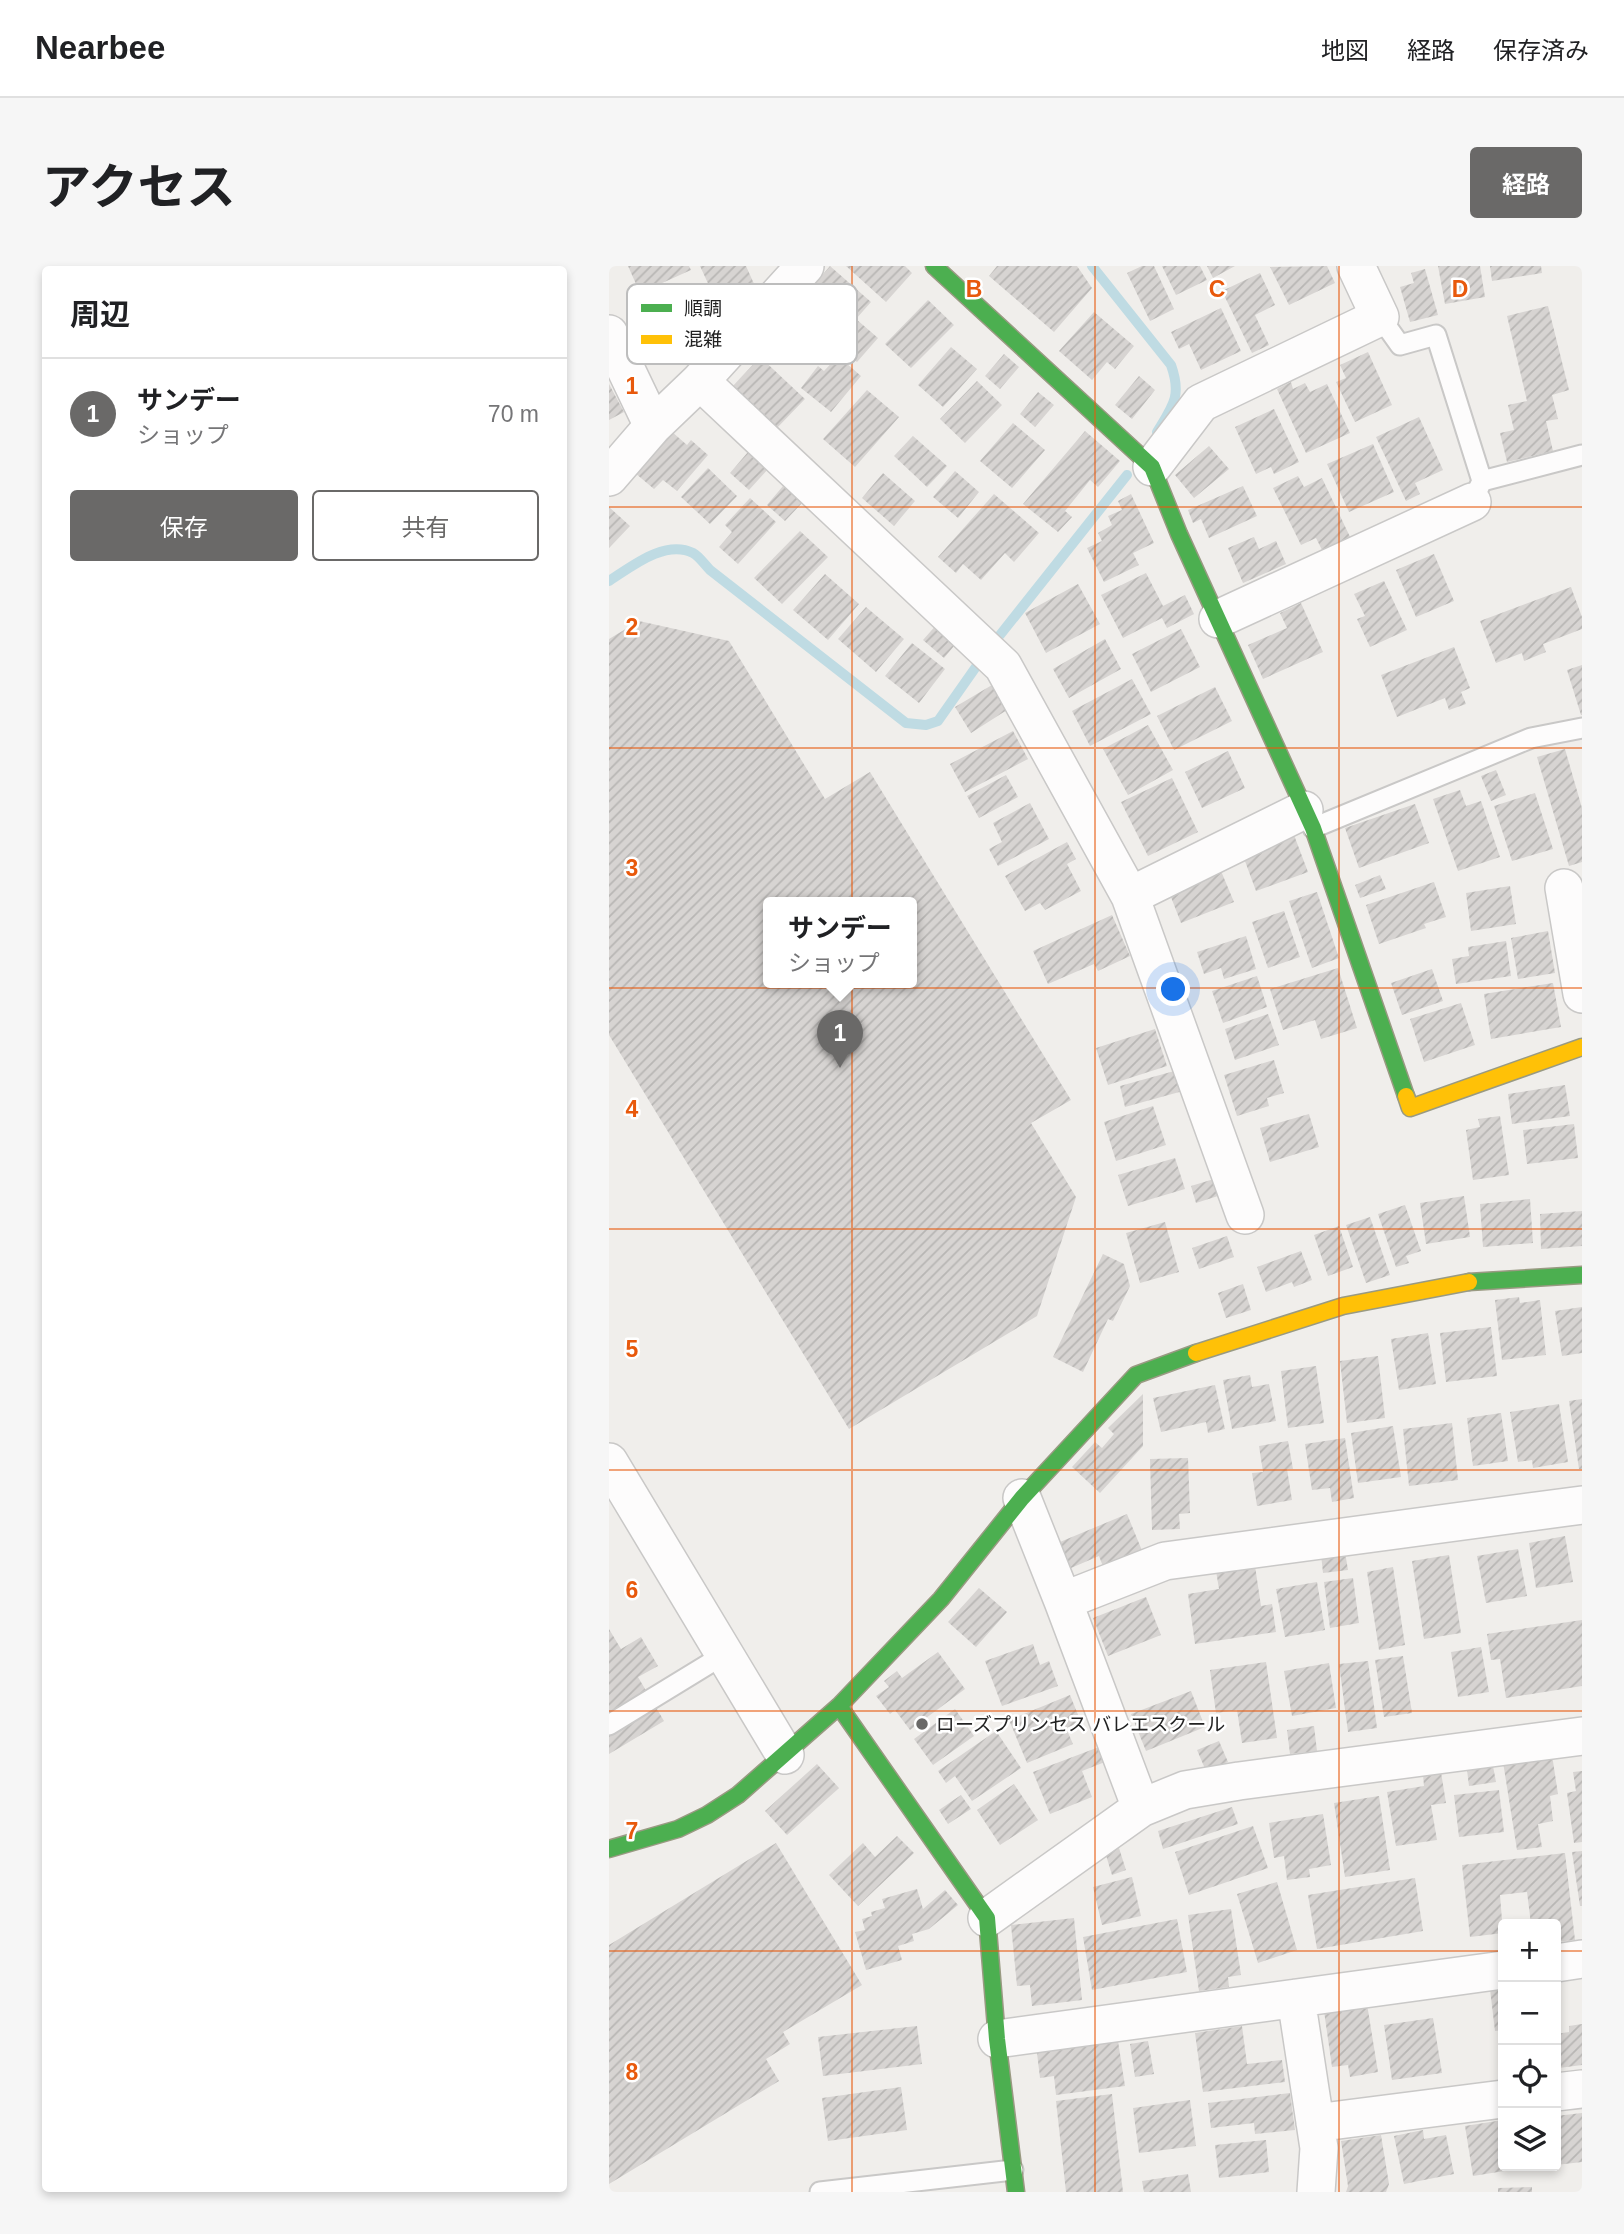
<!DOCTYPE html>
<html lang="ja">
<head>
<meta charset="utf-8">
<style>
	body { margin:0; font-family:Arial,"Noto Sans JP",sans-serif; background:#f6f6f6; color:#202124 }
	.controls { position:absolute; right:21px; bottom:21px; display:grid; overflow:hidden; border-radius:7px; box-shadow:0 4px 10px #0003 }
	.controls button { width:63px; height:63px; display:grid; place-items:center; padding:0; border:0; border-bottom:2px solid #e0e0e0; background:#fff; color:#202124; font:35px sans-serif }
	.you { position:absolute; left:565px; top:724px; width:24px; height:24px; margin:-18px; border:5px solid #fff; border-radius:50%; background:#1a73e8; box-shadow:0 0 0 10px #1a73e833 }
	.badge { display:grid; place-items:center; width:46px; height:46px; border-radius:50%; background:#6a6968; color:#fff; font-size:23px; font-weight:700 }
	.pin { position:absolute; translate:-50% -58px; filter:drop-shadow(0 2px 4px #0008) }
	.pin::after { content:''; position:absolute; top:37px; width:24px; height:21px; background:inherit; clip-path:polygon(0 0,100% 0,50% 100%) }
	.popup { position:absolute; left:154px; top:631px; width:154px; height:91px; box-sizing:border-box; display:grid; place-content:center; border-radius:7px; background:#fff; filter:drop-shadow(0 2px 5px #0005); font-size:23px; white-space:nowrap; color:#757577 }
	.popup b { font-size:26px; color:#202124 }
	.popup::after { content:''; position:absolute; left:50%; top:100%; margin-left:-14px; border:14px solid transparent; border-top-color:#fff }
	.list { margin:0; padding:0; list-style:none }
	h2 { display:flex; justify-content:space-between; align-items:center; height:91px; margin:0; padding:0 28px; font-size:30px }
	h2 small { font-size:23px; font-weight:400; color:#757577 }
	.list li { display:grid; grid-template-columns:46px 1fr auto; gap:21px; align-items:center; box-sizing:border-box; height:112px; padding:0 28px; border-top:2px solid #e0e0e0 }
	.list b { display:block; font-size:26px; white-space:nowrap }
	.list p { margin:0; font-size:23px; white-space:nowrap; color:#757577 }
	.list em { font-size:23px; font-style:normal; color:#757577 }
	.actions { display:flex; gap:14px; padding:21px 28px }
	.actions a { flex:1; padding:16px 0; border:2px solid #6a6968; border-radius:7px; text-align:center; font-size:24px; color:#6a6968 }
	.actions .main { background:#6a6968; color:#fff }
	.icon { flex:none; width:38px; height:38px; fill:none; stroke:currentColor; stroke-width:2; stroke-linecap:round; stroke-linejoin:round }
	.map { position:relative; flex:none; width:973px; height:1926px; overflow:hidden; border-radius:7px }
	header { display:flex; align-items:center; gap:42px; box-sizing:border-box; height:98px; padding:0 35px; background:#fff; border-bottom:2px solid #e0e0e0 }
	header strong { font-size:33px }
	nav { display:flex; gap:38px; margin-inline-start:auto; font-size:24px }
	.intro { display:flex; align-items:center; justify-content:space-between; box-sizing:border-box; height:168px; padding:0 42px }
	h1 { margin:0; font-size:49px }
	.button { padding:18px 32px; border-radius:7px; background:#6a6968; color:#fff; font-size:24px; font-weight:700 }
	main { display:flex; gap:42px; padding:0 42px }
	aside { flex:1; background:#fff; border-radius:7px; box-shadow:0 4px 10px #0003 }
	.map>svg:first-child { display:block }
	.lines { fill:none; stroke-linecap:round; stroke-linejoin:round }
	.stream { stroke:#bfdbe3; stroke-width:10 }
	.building { fill:url(#building-hatch); fill-rule:evenodd }
	.lane-casing { stroke:#c9c8c7; stroke-width:23 }
	.street-casing { stroke:#c9c8c7; stroke-width:40 }
	.fast-casing { stroke:#999a82; stroke-width:19 }
	.slow-casing { stroke:#999a82; stroke-width:19 }
	.lane { stroke:#fdfcfc; stroke-width:19 }
	.street { stroke:#fdfcfc; stroke-width:37 }
	.fast { stroke:#4caf50; stroke-width:16 }
	.slow { stroke:#ffc107; stroke-width:16 }
	.grid { fill:none; stroke:#e8590c; stroke-width:2; stroke-opacity:0.55 }
	.poi-dot { fill:#6a6968; stroke:#fff; stroke-width:2.5 }
	.labels { text-anchor:middle; dominant-baseline:central; stroke-width:5; stroke-linejoin:round; paint-order:stroke }
	.poi-label { font-size:19px; fill:#222; stroke:#fff; text-anchor:start }
	.key { fill:#fff; stroke:#bdbdbd; stroke-width:2 }
	.key-label { font-size:19px; fill:#222 }
	.grid-label { font-size:23px; text-anchor:middle; font-weight:bold; fill:#e8590c; stroke:#fff; stroke-width:5; stroke-linejoin:round; paint-order:stroke }
</style>
</head>
<body>
<header>
<strong>Nearbee</strong>
<nav><a>地図</a><a>経路</a><a>保存済み</a></nav>
</header>
<div class="intro"><h1>アクセス</h1><a class="button">経路</a></div>
<main>
<aside>
<h2>周辺<small></small></h2>
<ul class="list">
<li><span class="badge">1</span><div><b>サンデー</b><p>ショップ</p></div><em>70 m</em></li>
</ul>
<div class="actions"><a class="main">保存</a><a>共有</a></div>
</aside>
<div class="map">
<svg width="973" height="1926" viewBox="0 0 973 1926">
	<defs>
		<pattern id="building-hatch" width="6" height="6" patternUnits="userSpaceOnUse" patternTransform="scale(1.75)"><rect width="6" height="6" fill="#d7d4d2"/><path d="M-1 1l2-2M0 6l6-6M5 7l2-2" fill="none" stroke="#b8b6b4"/></pattern>
	</defs>
	<rect width="100%" height="100%" fill="#f0eeeb"/>
	<g class="lines">
		<path class="stream" d="M483,0L562,99C573,130 564,140 548,166
			M0,315C22,301 56,273 84,287C90,290 96,299 101,304L297,457L317,459L329,455L369,398
			M391,369L518,209"/>
	</g>
	<path class="building" d="M19,0H80L82,4L31,27Z
		M91,0H137L146,20L108,37Z
		M221,0L262,36L247,53L269,72L248,96L185,42Z
		M237,0H296L303,7L277,36Z
		M388,0H468L483,22L445,66L380,10Z
		M533,0H545L565,43L541,55L518,7Z
		M553,0H591L598,14L567,29Z
		M598,0H626L604,12Z
		M718,0L726,17L680,39L661,1Z
		M829,0H871L876,31L836,38Z
		M881,0H932L933,7L883,15Z
		M816,3L829,49L801,56L791,21L805,17L802,7Z
		M651,7L666,39L646,49L660,79L643,87L613,25Z
		M75,21L78,28L88,23L101,50L92,54L96,62L43,87L23,46Z
		M319,34L345,59L302,102L276,78Z
		M939,40L960,124L943,129L949,153L937,155L944,185L898,196L891,167L905,164L899,139L918,135L898,50Z
		M612,42L632,85L592,104L580,78L570,83L562,66Z
		M485,46L525,80L506,103L498,96L483,114L450,85Z
		M342,81L368,103L334,141L309,119Z
		M759,86L783,139L746,156L727,116L737,112L731,99Z
		M395,88L410,101L391,123L376,110Z
		M229,90L252,110L222,146L192,122L209,100L215,105Z
		M151,91L196,133L167,163L123,121Z
		M530,110L546,124L523,153L506,139Z
		M368,115L393,139L356,177L331,153Z
		M682,116L684,123L696,117L701,126L718,118L741,167L697,187L668,123Z
		M0,118L15,146L0,154Z
		M258,124L290,151L246,201L214,173Z
		M429,126L445,139L426,161L411,148Z
		M665,143L690,196L665,208L662,201L647,208L626,161Z
		M810,151L834,204L806,217L811,228L797,235L767,171Z
		M404,157L436,184L403,222L371,195Z
		M62,165L78,179L82,174L99,189L68,225L54,214L45,223L26,207Z
		M476,165L511,195L489,221L481,214L456,245L463,251L449,266L414,238Z
		M304,170L338,200L318,221L285,190Z
		M764,178L785,226L740,246L718,198Z
		M600,180L620,203L585,232L566,209Z
		M139,186L159,203L140,224L121,207Z
		M99,202L128,230L101,258L72,231Z
		M346,205L370,226L349,252L324,231Z
		M274,207L306,235L285,260L253,232Z
		M689,210L695,221L713,212L743,275L715,288L707,272L692,279L664,222Z
		M174,220L193,237L176,255L158,239Z
		M634,220L648,250L600,272L592,253L584,257L579,244Z
		M385,228L430,267L405,296L396,287L372,314L354,298L347,307L329,291Z
		M522,228L545,277L524,287L530,299L495,316L478,282L493,275L489,267L503,259L499,250L513,244L509,235Z
		M141,232L167,256L129,298L110,281L123,266L116,259Z
		M0,241L21,260L0,282Z
		M191,265L219,291L173,338L145,312Z
		M645,271L650,283L667,275L677,298L634,317L619,282Z
		M825,288L845,335L807,351L787,304Z
		M537,307L554,340L576,329L585,348L558,362L553,352L514,372L492,329Z
		M216,308L250,338L219,374L184,344Z
		M775,315L798,364L761,381L748,353L756,350L745,328Z
		M469,318L491,358L437,387L416,347Z
		M962,321L973,351V363L934,378L937,386L915,395L913,387L887,397L871,355Z
		M692,337L714,386L654,413L639,379L678,362L671,347Z
		M257,341L295,373L267,406L229,373Z
		M30,355L120,375L216,533L261,506L462,834L422,857L467,931L428,1050L240,1163L0,769V373ZM159,636H303V716H159Z
		M329,357L350,374L335,392L314,374Z
		M572,363L591,401L542,426L523,388Z
		M496,373L512,403L460,432L444,403Z
		M303,377L336,403L310,437L276,410Z
		M845,381L861,422L852,426L857,438L840,444L836,432L788,451L772,409Z
		M973,399V449H972L958,404Z
		M523,413L542,448L481,480L463,445Z
		M383,419L398,444L362,467L346,441Z
		M606,421L623,455L565,484L548,450Z
		M539,459L564,504L519,529L494,483Z
		M404,465L419,493L356,526L341,498Z
		M956,483L973,542V596L960,600L928,491Z
		M619,485L636,522L593,542L576,506Z
		M887,504L897,529L882,535L872,510Z
		M397,509L409,531L370,552L358,530Z
		M563,512L589,566L539,590L512,536Z
		M851,524L857,540L872,535L891,591L849,605L824,533Z
		M926,527L944,583L903,595L885,540Z
		M421,537L440,573L389,600L380,583L393,576L384,557Z
		M806,538L820,577L750,602L736,562Z
		M685,569L699,606L647,625L633,587Z
		M458,576L467,593L458,598L472,625L436,644L431,637L416,645L396,610Z
		M612,605L625,636L572,657L560,626Z
		M771,609L777,623L751,632L746,619Z
		M825,616L837,651L815,658L817,662L770,678L757,639Z
		M901,620L907,658L862,665L857,627Z
		M708,626L730,692L703,702L680,635Z
		M675,645L691,691L659,702L643,656Z
		M503,649L521,690L489,705L485,698L439,718L424,685Z
		M939,665L946,707L909,713L902,672Z
		M637,670L647,703L615,713L612,702L595,708L588,686Z
		M897,675L902,710L847,718L843,693L860,690L859,681Z
		M729,702L748,762L712,773L706,754L674,764L661,723Z
		M823,703L834,735L793,749L782,717Z
		M648,710L658,741L614,757L603,725Z
		M944,717L952,761L882,773L875,728Z
		M852,737L866,779L815,796L801,753Z
		M659,748L670,779L626,794L616,763Z
		M546,763L558,800L499,819L487,782Z
		M665,794L675,827L658,832L660,840L628,850L615,809Z
		M569,804L574,825L516,841L511,820Z
		M956,819L961,850L903,858L899,828Z
		M544,840L557,879L507,895L495,856Z
		M700,848L710,881L661,896L651,862Z
		M891,850L900,909L864,914L857,864L871,861L869,853Z
		M965,858L969,892L918,898L914,864Z
		M566,892L576,923L519,940L509,909Z
		M605,913L609,930L587,937L582,920Z
		M855,930L861,971L817,978L811,937Z
		M921,933L924,977L874,981L871,938Z
		M796,939L812,985L797,990L800,997L787,1001L769,948Z
		M973,945V980L932,983L931,948Z
		M761,951L781,1009L757,1017L737,959Z
		M556,956L570,1006L531,1017L517,967Z
		M730,960L744,1001L719,1010L705,969Z
		M618,970L625,991L590,1003L583,982Z
		M692,985L703,1014L685,1021L683,1016L657,1026L648,1001Z
		M494,988L515,998L521,1020L504,1055L499,1053L474,1106L444,1091Z
		M634,1018L642,1044L617,1052L609,1027Z
		M910,1031L911,1037L931,1034L937,1089L893,1094L886,1034Z
		M973,1041V1087L953,1090L946,1045Z
		M882,1061L888,1110L837,1116L831,1067Z
		M819,1067L827,1118L790,1124L782,1073Z
		M769,1090L776,1152L738,1157L731,1095Z
		M707,1100L715,1157L679,1162L672,1105Z
		M641,1109L643,1121L660,1118L667,1155L623,1163L614,1114Z
		M606,1119L616,1163L599,1167L597,1156L552,1166L544,1132Z
		M534,1128V1180L491,1227L463,1201L486,1176L493,1182L505,1168L499,1162Z
		M973,1133V1203H970L960,1135Z
		M950,1138L959,1196L924,1202L923,1194L909,1196L901,1146Z
		M892,1147L899,1195L864,1200L858,1152Z
		M843,1157L849,1214L800,1220L794,1163Z
		M784,1160L792,1211L749,1217L742,1167Z
		M736,1172L745,1232L723,1236L721,1222L703,1224L696,1178Z
		M679,1175L684,1203H678L683,1234L648,1240L643,1207L654,1206L650,1180Z
		M579,1192L581,1247L570,1248L571,1263L543,1264L541,1193Z
		M518,1248L534,1287L495,1303L490,1290L462,1302L451,1276Z
		M956,1270L964,1316L927,1322L920,1277Z
		M909,1283L918,1330L877,1337L868,1290Z
		M736,1286L739,1304L714,1307L712,1288Z
		M840,1289L852,1367L815,1373L803,1295Z
		M646,1300L652,1340L663,1338L667,1366L586,1378L579,1328L610,1323L607,1305Z
		M784,1301L796,1379L770,1384L758,1306Z
		M744,1312L750,1357L721,1362L715,1316Z
		M708,1316L716,1364L676,1371L667,1323Z
		M370,1322L398,1346L367,1381L339,1356Z
		M537,1331L552,1369L499,1390L484,1352Z
		M973,1354V1420L897,1432L891,1393L882,1394L878,1368Z
		M0,1363L12,1383L32,1371L49,1400L29,1411L55,1455L0,1488Z
		M424,1378L431,1399L440,1395L449,1420L393,1440L376,1395Z
		M872,1381L880,1426L849,1431L842,1386Z
		M329,1386L356,1423L301,1464L286,1444L281,1448L267,1430L280,1421L275,1415L288,1405L293,1412Z
		M794,1390L803,1447L775,1451L766,1394Z
		M759,1395L768,1462L739,1466L730,1398Z
		M657,1396L668,1472L633,1477L628,1444L607,1447L601,1404Z
		M720,1397L727,1442L683,1450L675,1405Z
		M582,1425L596,1461L537,1485L522,1448Z
		M461,1429L472,1456L457,1462L464,1478L418,1497L400,1454Z
		M346,1443L365,1470L324,1499L305,1473Z
		M705,1460L708,1485L681,1488L678,1464Z
		M387,1465L412,1502L363,1535L346,1510L337,1517L329,1505Z
		M610,1475L619,1496L597,1505L588,1484Z
		M490,1481L496,1496L473,1505L483,1531L441,1548L424,1506Z
		M943,1489L949,1528L941,1530L944,1555L929,1558L933,1581L908,1584L894,1496Z
		M208,1498L230,1522L178,1569L156,1545Z
		M884,1500L887,1516L860,1520L858,1504Z
		M973,1505V1576L965,1577L958,1527L967,1525L964,1506Z
		M832,1506L837,1537L822,1539L828,1574L787,1580L778,1526L815,1520L814,1509Z
		M405,1518L429,1554L391,1579L368,1544Z
		M890,1524L895,1566L850,1571L845,1529Z
		M352,1529L362,1543L339,1558L330,1544Z
		M770,1530L781,1604L736,1611L725,1537Z
		M623,1541L629,1558L554,1583L549,1565Z
		M714,1548L722,1599L700,1603L701,1611L678,1614L675,1590L665,1592L660,1557Z
		M644,1560L659,1602L580,1629L566,1586Z
		M288,1570L305,1587L249,1640L220,1609L254,1577L266,1591Z
		M167,1577L253,1719L174,1766L181,1778L157,1793L170,1815L0,1918V1679Z
		M510,1582L517,1604L503,1609L496,1586Z
		M973,1585V1640H971L963,1586Z
		M956,1587L966,1674L947,1676V1658H922L918,1626L891,1629L894,1667L861,1671L853,1599Z
		M523,1611L532,1650L493,1659L484,1621Z
		M806,1612L814,1665L708,1683L699,1629Z
		M668,1616L688,1684L649,1697L628,1628Z
		M308,1623L314,1643L336,1624L349,1639L320,1663L303,1668L305,1675L289,1680L293,1694L257,1704L246,1666L256,1664L253,1653L263,1650L262,1646L276,1642L273,1633Z
		M622,1643L632,1709L619,1711L620,1721L590,1725L579,1649Z
		M465,1652L473,1734L423,1740L421,1719L408,1720L402,1659Z
		M568,1653L578,1706L483,1724L474,1671Z
		M894,1722V1764L886,1765L881,1723Z
		M758,1738L769,1806L741,1811L739,1799L723,1801L715,1745Z
		M824,1752L833,1807L783,1814L775,1759Z
		M973,1758V1799L950,1802L947,1768L960,1766V1760Z
		M308,1760L313,1798L214,1810L209,1771Z
		M633,1760L638,1798L673,1794L676,1816L594,1826L586,1767Z
		M509,1775L516,1820L447,1829L445,1810L431,1812L428,1787Z
		M539,1775L545,1808L526,1811L521,1778Z
		M292,1821L298,1864L219,1875L213,1832Z
		M681,1827L686,1864L646,1868L645,1857L602,1862L599,1837Z
		M503,1828L514,1926H457L447,1835Z
		M581,1834L587,1880L530,1887L524,1842Z
		M973,1847V1896L947,1899V1850Z
		M894,1854V1900H907L908,1903L864,1910L856,1860Z
		M814,1864L815,1873L837,1869L845,1908L795,1918L785,1870Z
		M772,1869L780,1918L777,1926H737L739,1920L732,1875Z
		M657,1874L660,1906L610,1912L606,1879Z
		M579,1908L582,1926H535L533,1915Z
		M923,1921V1926H889V1922Z"/>
	<g class="lines">
		<g class="lane-casing">
			<path id="lane" d="M771,51L791,79L827,69L873,215L863,236
				M873,215L973,189
				M704,562L922,472L973,462
				M0,1459L116,1388
				M211,1926L404,1904"/>
		</g>
		<g class="street-casing">
			<path id="street" d="M0,68L44,160
				M91,115L394,400L521,630L636,949
				M543,201L592,137L771,51L747,0
				M0,211L44,160L91,115L196,0
				M609,353L863,236
				M955,622L973,728
				M521,630L695,544
				M0,1196L176,1489
				M413,1232L454,1335L532,1542
				M454,1335L556,1295L973,1239
				M378,1652L532,1542L576,1524L630,1515L973,1470
				M947,1697L973,1693
				M687,1732L710,1882L707,1926
				M388,1773L894,1704
				M947,1826L973,1823
				M706,1857L894,1833"/>
		</g>
		<g class="fast-casing">
			<path id="fast" d="M325,0L543,201L570,268L704,562L797,830
				M860,1016L973,1009
				M230,1440L378,1652L388,1773L407,1926
				M0,1583L69,1563L98,1549L129,1529L230,1440L332,1333L413,1232L527,1109L587,1087"/>
		</g>
		<g class="slow-casing">
			<path id="slow" d="M797,830L801,842L973,781
				M587,1087L734,1040L860,1016"/>
		</g>
		<use href="#lane" class="lane"/>
		<use href="#street" class="street"/>
		<use href="#fast" class="fast"/>
		<use href="#slow" class="slow"/>
	</g>
	<path class="grid" d="M243,0V1926M486,0V1926M730,0V1926M0,241H973M0,482H973M0,722H973M0,963H973M0,1204H973M0,1445H973M0,1685H894M947,1685H973"/>
	<circle class="poi-dot" cx="313" cy="1458" r="7"/>
	<g class="labels">
		<g class="poi-label">
			<text x="327" y="1458">ローズプリンセス バレエスクール</text>
		</g>
	</g>
	<rect x="18" y="18" width="230" height="80" rx="10" class="key"/>
	<rect x="32" y="38" width="31" height="8" fill="#4caf50"/>
	<rect x="32" y="69" width="31" height="9" fill="#ffc107"/>
	<g class="key-label">
		<text x="75" y="49">順調</text>
		<text x="75" y="80">混雑</text>
	</g>
	<g class="grid-label">
		<text x="365" y="31">B</text>
		<text x="608" y="31">C</text>
		<text x="851" y="31">D</text>
		<text x="23" y="128">1</text>
		<text x="23" y="369">2</text>
		<text x="23" y="610">3</text>
		<text x="23" y="851">4</text>
		<text x="23" y="1091">5</text>
		<text x="23" y="1332">6</text>
		<text x="23" y="1573">7</text>
		<text x="23" y="1814">8</text>
	</g>
</svg>
<div class="controls">
<button>+</button>
<button>−</button>
<button><svg class="icon" aria-label="locate" viewBox="0 0 24 24"><circle cx="12" cy="12" r="6"/><path d="M12 2v4M12 18v4M2 12h4M18 12h4"/></svg></button>
<button><svg class="icon" aria-label="layers" viewBox="0 0 24 24"><path d="M12 4l9 5-9 5-9-5zM3 14l9 5 9-5"/></svg></button>
</div>
<div class="you"></div>
<div class="pin badge" style="left:231px;top:802px">1</div>
<div class="popup"><b>サンデー</b>ショップ</div>
</div>
</main>
</body>
</html>
